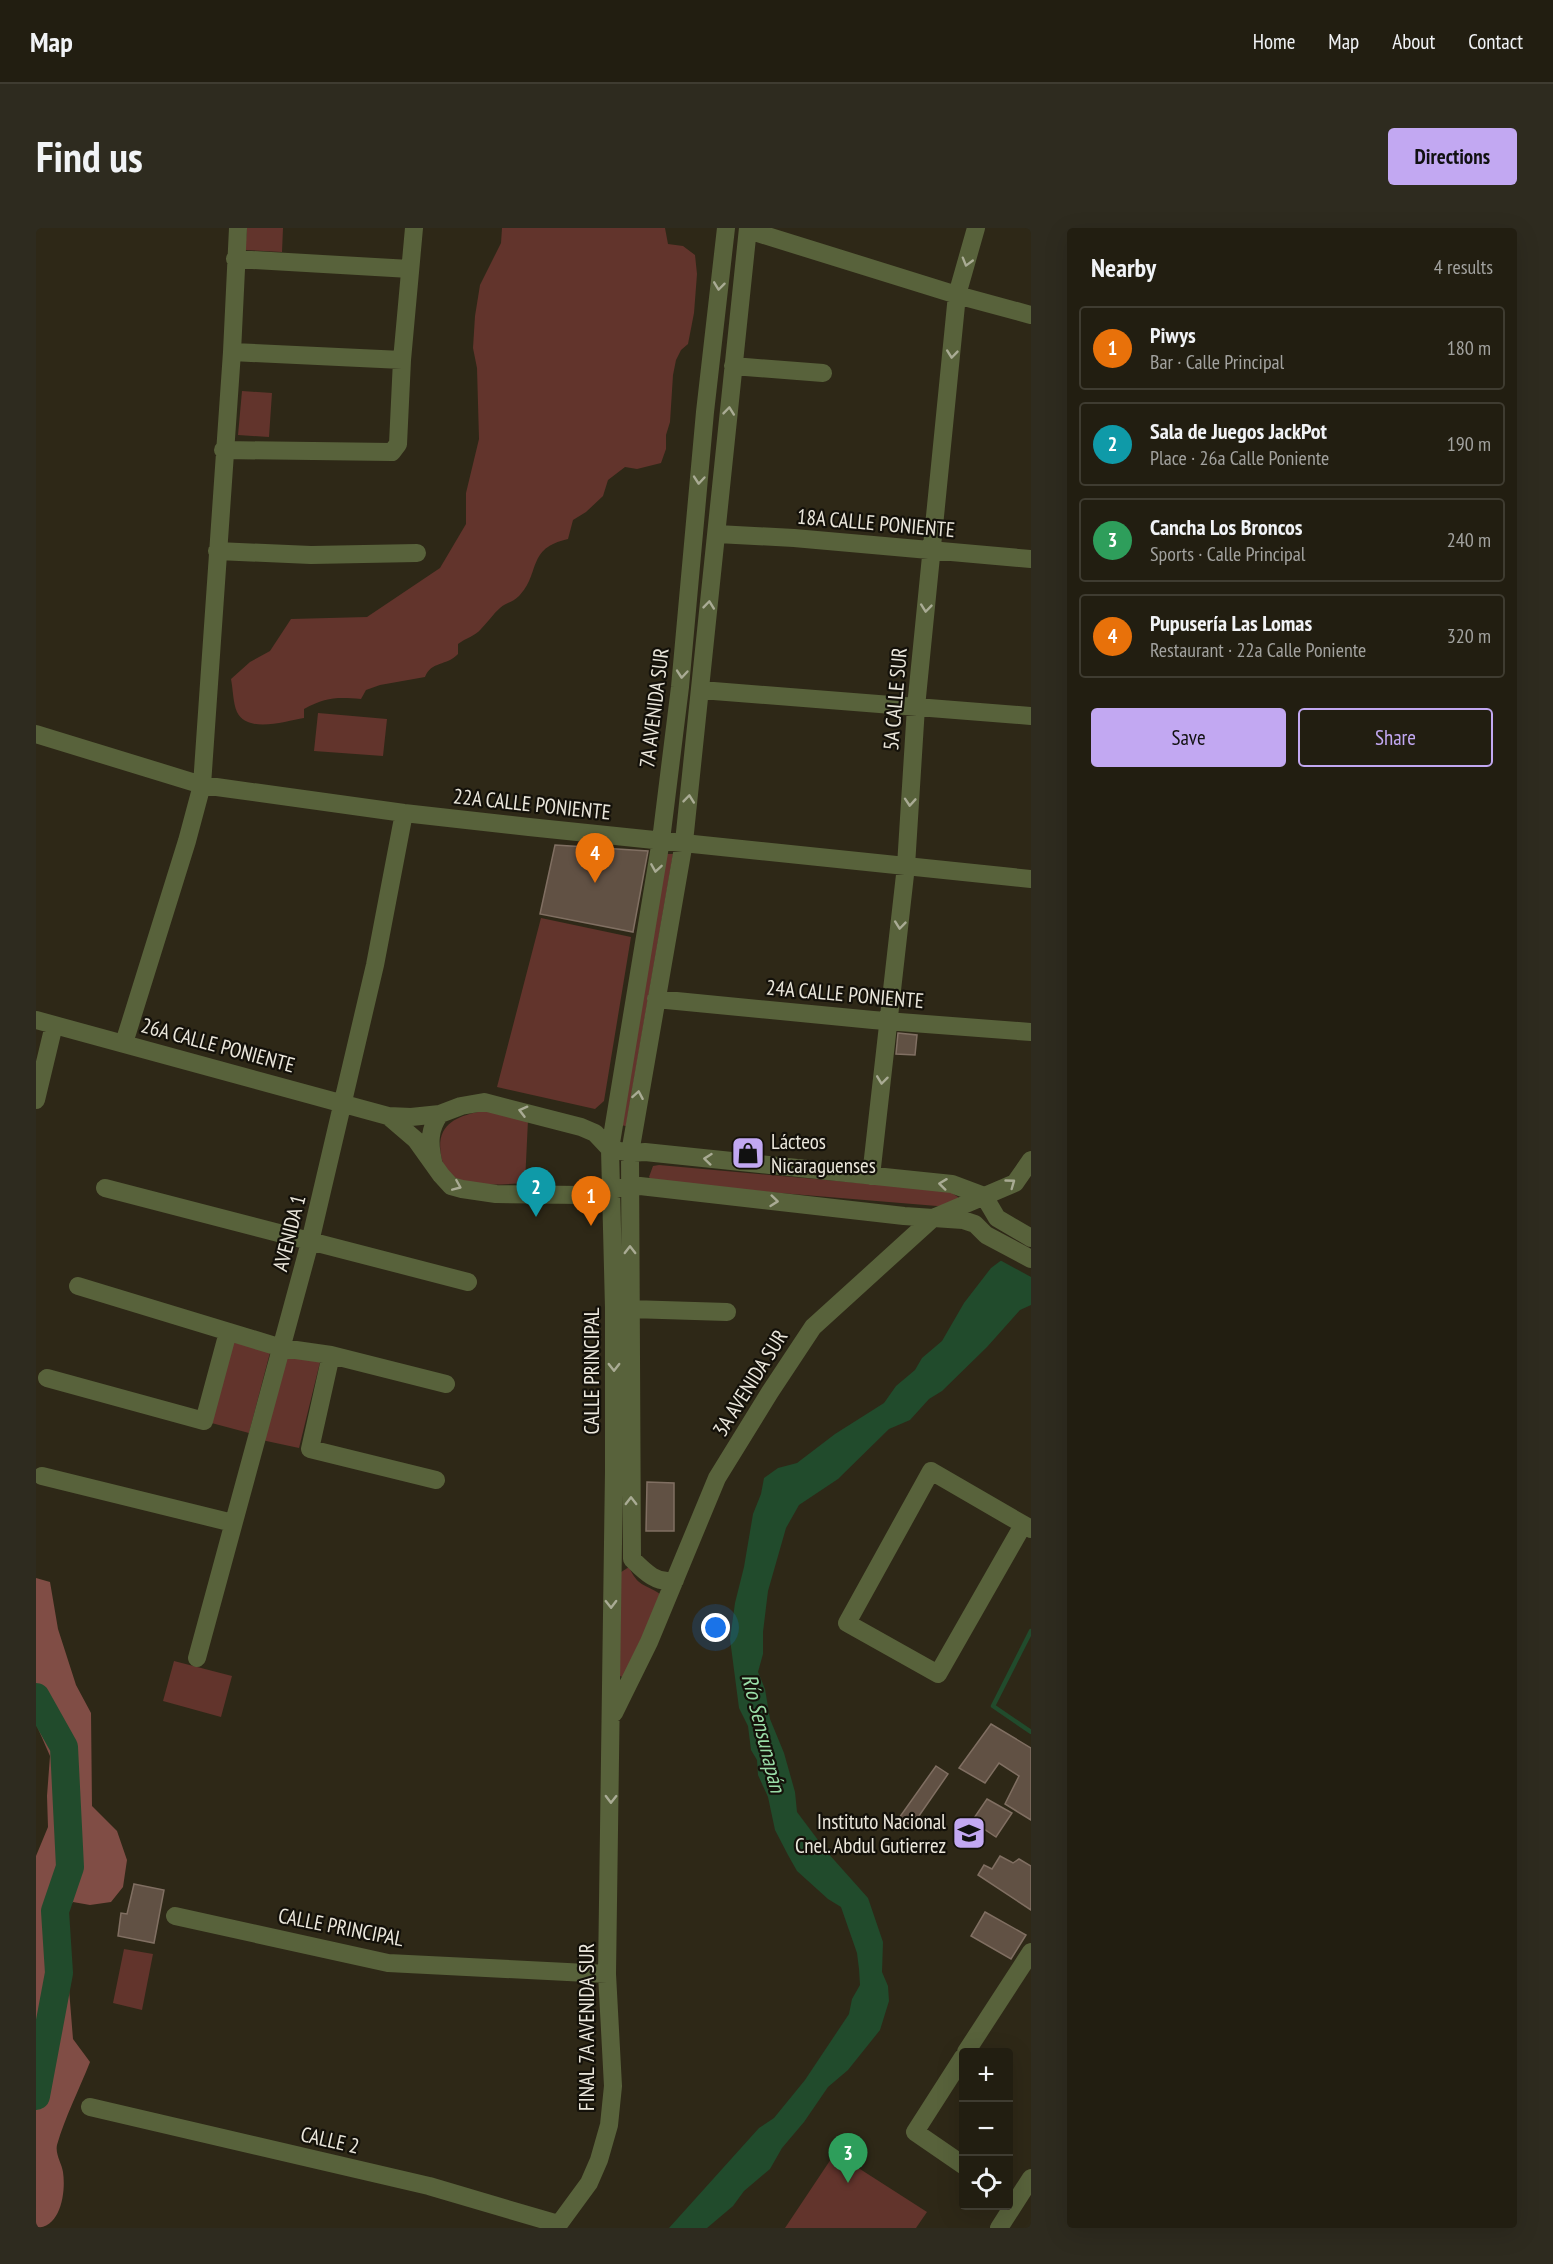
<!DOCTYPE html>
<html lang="en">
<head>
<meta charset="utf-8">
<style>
	body { margin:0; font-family:"PT Sans Narrow",sans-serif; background:#2e2b1f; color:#f1f3f6 }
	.controls { position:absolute; right:18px; bottom:18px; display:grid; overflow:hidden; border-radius:6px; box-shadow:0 6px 24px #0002 }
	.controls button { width:54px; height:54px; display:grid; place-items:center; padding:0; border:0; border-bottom:2px solid #3f3c31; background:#221e11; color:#f1f3f6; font:30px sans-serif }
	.you { position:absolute; left:680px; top:1400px; width:21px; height:21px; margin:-15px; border:4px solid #fff; border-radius:50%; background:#1a73e8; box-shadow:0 0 0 9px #1a73e833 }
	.badge { display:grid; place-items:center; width:39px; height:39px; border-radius:50%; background:#c2a8f2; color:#fff; font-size:20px; font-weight:700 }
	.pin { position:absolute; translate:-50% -50px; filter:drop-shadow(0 2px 3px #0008) }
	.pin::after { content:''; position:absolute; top:32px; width:21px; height:18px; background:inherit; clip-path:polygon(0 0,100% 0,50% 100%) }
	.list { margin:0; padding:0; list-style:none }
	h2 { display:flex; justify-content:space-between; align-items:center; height:78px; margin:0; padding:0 24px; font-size:26px }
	h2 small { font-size:20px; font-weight:400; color:#a2a29f }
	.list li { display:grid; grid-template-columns:39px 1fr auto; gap:18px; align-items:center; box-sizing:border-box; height:84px; margin:0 12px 12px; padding:0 12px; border:2px solid #3f3c31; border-radius:6px }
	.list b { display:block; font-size:22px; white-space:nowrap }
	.list p { margin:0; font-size:20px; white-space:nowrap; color:#a2a29f }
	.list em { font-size:20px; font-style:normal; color:#a2a29f }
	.actions { display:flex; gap:12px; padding:18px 24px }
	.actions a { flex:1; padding:14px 0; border:2px solid #c2a8f2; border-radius:6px; text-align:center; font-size:21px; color:#c2a8f2 }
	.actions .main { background:#c2a8f2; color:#111 }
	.icon { flex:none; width:33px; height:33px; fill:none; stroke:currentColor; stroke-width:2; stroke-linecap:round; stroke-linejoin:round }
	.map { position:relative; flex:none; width:995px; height:2000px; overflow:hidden; border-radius:6px }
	header { display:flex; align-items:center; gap:36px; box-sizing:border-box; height:84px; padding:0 30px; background:#221e11; border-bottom:2px solid #3f3c31 }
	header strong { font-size:28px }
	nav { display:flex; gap:33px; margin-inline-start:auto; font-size:21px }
	.intro { display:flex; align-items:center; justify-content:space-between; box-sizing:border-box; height:144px; padding:0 36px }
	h1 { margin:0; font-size:42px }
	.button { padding:15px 27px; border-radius:6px; background:#c2a8f2; color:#111; font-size:21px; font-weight:700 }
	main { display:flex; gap:36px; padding:0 36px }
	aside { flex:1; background:#221e11; border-radius:6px; box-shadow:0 6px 24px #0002 }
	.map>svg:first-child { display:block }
	.green { fill:#62342c }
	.forest { fill:#804d45 }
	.water { fill:#214b2c }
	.pier { fill:#2e2817 }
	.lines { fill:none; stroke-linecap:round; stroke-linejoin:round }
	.stream { stroke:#214b2c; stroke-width:4.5 }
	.river { stroke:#214b2c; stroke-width:28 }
	.building { fill:#615144; stroke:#806f62; stroke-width:1.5 }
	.minor { stroke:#58623b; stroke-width:18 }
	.oneway { stroke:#a9ab94 }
	.labels { text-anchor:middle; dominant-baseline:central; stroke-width:4.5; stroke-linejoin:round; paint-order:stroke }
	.street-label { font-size:21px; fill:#ebe7dc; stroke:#14110a }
	.poi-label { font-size:21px; fill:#ebe7dc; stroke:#14110a; text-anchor:start }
	.water-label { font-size:22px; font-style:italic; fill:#9adda7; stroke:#14110a }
</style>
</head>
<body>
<header>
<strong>Map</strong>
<nav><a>Home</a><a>Map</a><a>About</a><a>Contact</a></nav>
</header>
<div class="intro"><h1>Find us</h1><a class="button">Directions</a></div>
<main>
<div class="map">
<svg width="995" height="2000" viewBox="0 0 995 2000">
	<rect width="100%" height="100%" fill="#2e2817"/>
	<path class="green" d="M211,0H247L246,24L209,22Z
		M466,0H629L632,16L647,18L659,27L661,46L658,85L652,116L645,122L640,132L637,147L634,194L630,207V221L625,235L601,241L589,239L572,252L567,268L550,284L537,292L532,311C490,320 505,346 483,368C477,374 470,375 464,380C457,386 452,394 445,401C439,408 430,410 422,416V426C411,438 395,433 389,449L344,457L330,462L325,471C301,469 290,469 268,481V490C249,493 212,506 201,484C197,475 197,461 195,451L214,434L234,423L255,391L331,389L404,340L430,296V265L443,211L441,140L437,120L439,88L444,57L465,15Z
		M206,163L236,165L233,209L202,207Z
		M282,485L351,491L347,528L278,523Z
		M630,626H637L590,898L584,897Z
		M505,690L595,709L568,873L559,881L461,859Z
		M442,884H457L492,892L489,955C470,956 431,960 415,948C409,943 406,934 405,927C400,898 418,889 442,884Z
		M623,937L913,963L922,969V974L913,979L623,955L617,954L613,949L617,938Z
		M192,1104L236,1117L213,1205L168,1193Z
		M246,1120L286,1126L263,1220L221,1211Z
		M593,1339C602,1359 608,1355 624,1366L593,1447L586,1449L581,1446L579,1348Z
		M138,1433L196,1448L185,1489L127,1473Z
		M88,1721L117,1726L106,1782L77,1775Z
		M799,1925L891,1984L880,2000H749Z"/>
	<path class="forest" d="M0,1350L14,1354L22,1401L40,1457L55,1485L56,1578L81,1603L91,1632L87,1659L75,1674L54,1677L37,1674L27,1686L37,1811L54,1834C43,1862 29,1889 21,1917C19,1926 26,1936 27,1944C30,1964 25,2000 0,2000V1628L12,1599L11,1568L14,1528L0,1496Z"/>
	<path class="water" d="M995,1010V1077L984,1082L951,1119L906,1163L893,1171L874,1192L853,1201L802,1251L763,1277L750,1300L732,1363L727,1404V1426L722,1444L729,1461L734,1491L748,1525L759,1564L761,1584L791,1624L832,1670L847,1714L846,1744L852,1758L853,1773L844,1802L812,1842L792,1859L768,1894L746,1920L734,1941L708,1963L697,1978L671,2000H633L723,1900L738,1890L769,1852L813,1786L816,1771L824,1757L823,1741L821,1725L805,1679L792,1671L761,1643L752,1627L739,1602L732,1569L722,1547L721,1532L715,1522L712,1498L703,1480L694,1411L699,1375L708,1339L717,1286L725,1266L728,1250L742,1240L761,1235L799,1206L848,1175L860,1158L879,1142L886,1130L906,1113L928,1075L955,1040Z"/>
	<path class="pier" d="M995,1007V1049L962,1031Z"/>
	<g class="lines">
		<path class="stream" d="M995,1403L957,1478L995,1504"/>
		<path class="river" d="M0,1469L28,1519L34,1639L19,1683L23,1745L0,1868"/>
	</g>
	<path class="building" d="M519,617L612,623L597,704L504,686Z
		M862,805L881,807L879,827L860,826Z
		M611,1254L638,1255V1303H610Z
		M955,1496L995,1520V1592L969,1576L983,1548L963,1535L949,1555L923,1540Z
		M900,1538L912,1546L876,1598L863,1590Z
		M951,1571L976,1585L960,1609L936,1593Z
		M964,1628L977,1635L983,1631L995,1638V1682L942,1647L948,1637L956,1641Z
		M98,1656L128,1662L118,1715L82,1708L85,1685L91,1686Z
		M949,1684L990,1707L975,1731L935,1708Z"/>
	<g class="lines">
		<path class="minor" d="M712,2L921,67L995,87
			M199,31L374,41
			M196,124L366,132
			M697,138L787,145
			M187,222L356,224L362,216L366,132L378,0
			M681,306L758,310L995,331
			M181,323L275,327L381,325
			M665,462L995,488
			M0,506L166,557L368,585L493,599L995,651
			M620,771L837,792L995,804
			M0,792L352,888L375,889L404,886L425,878L448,874L545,899L559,905L574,921L594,925L609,924L916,956L948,968L961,990L995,1010
			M88,815L151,613L166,557L196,124L202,0
			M0,872L18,797
			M352,888L380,912L405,947L415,958L426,961L460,966L548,967L561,966L595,957L604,958L868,988L927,992L939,996L950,1007L995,1031
			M397,933C393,915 393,901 404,886
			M835,948L870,638L880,479L921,67L940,0
			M69,960L432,1054
			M42,1058L246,1120L295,1127L410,1156
			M594,1081L691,1084
			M295,1127L274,1221L400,1252
			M11,1150L168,1193L192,1104
			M6,1248L197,1295
			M987,1297L902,1446L811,1395L895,1243L995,1301
			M596,1331L594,925L648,614L712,0
			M596,1331C608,1343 621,1357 639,1352
			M161,1430L274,1014L339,737L368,585
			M578,1485L613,1414L681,1250L734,1164L777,1099L897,990L979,955L995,932
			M139,1688L352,1735L571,1746
			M930,1824L995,1724
			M927,1829L879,1904L927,1937
			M54,1879L393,1958L522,1996
			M520,2000L553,1955L563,1932L573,1897L577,1858L571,1746L578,1243V1080L574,921L625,612L644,459L669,184L690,0
			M963,2000L995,1950"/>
	</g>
	<defs><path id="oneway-chevron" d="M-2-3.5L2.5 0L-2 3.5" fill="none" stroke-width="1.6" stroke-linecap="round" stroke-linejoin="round" transform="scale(1.5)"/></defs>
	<g class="oneway">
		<use href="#oneway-chevron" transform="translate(931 34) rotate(106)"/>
		<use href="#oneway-chevron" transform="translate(683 58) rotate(97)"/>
		<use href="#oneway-chevron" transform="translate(916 126) rotate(96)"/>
		<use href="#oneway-chevron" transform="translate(693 183) rotate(-84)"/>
		<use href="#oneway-chevron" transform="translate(663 252) rotate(95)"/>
		<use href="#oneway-chevron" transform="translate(673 377) rotate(-84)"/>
		<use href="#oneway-chevron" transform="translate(890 380) rotate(96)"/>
		<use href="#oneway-chevron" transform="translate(646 446) rotate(95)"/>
		<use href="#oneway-chevron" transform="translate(653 571) rotate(-84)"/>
		<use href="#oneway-chevron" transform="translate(874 574) rotate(94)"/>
		<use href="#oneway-chevron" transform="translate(620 640) rotate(99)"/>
		<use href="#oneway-chevron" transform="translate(864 697) rotate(96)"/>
		<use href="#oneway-chevron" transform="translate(846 852) rotate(97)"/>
		<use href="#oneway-chevron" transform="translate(602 867) rotate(-80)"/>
		<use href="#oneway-chevron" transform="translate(487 883) rotate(-165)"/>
		<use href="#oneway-chevron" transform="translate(672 931) rotate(-174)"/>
		<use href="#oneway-chevron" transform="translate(975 955) rotate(-36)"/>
		<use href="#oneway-chevron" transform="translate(907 956) rotate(-173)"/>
		<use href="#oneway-chevron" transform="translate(421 958) rotate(23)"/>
		<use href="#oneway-chevron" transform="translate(738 973) rotate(6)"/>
		<use href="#oneway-chevron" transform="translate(594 1022) rotate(-90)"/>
		<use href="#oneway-chevron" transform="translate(578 1139) rotate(90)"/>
		<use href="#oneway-chevron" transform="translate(595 1273) rotate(-90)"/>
		<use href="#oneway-chevron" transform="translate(575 1376) rotate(89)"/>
		<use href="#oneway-chevron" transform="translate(575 1571) rotate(91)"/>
	</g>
	<defs>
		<g id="shop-square" transform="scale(1.725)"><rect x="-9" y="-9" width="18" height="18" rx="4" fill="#c2a8f2" stroke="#14110a"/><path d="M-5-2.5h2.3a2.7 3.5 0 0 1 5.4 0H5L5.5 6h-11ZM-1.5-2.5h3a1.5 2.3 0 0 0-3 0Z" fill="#111"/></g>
		<g id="school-square" transform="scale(1.725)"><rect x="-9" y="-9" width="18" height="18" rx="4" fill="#c2a8f2" stroke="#14110a"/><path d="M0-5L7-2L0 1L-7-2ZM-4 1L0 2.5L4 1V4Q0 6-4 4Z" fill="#111"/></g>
	</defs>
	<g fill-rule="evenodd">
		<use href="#shop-square" x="712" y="925"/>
		<use href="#school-square" x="933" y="1605"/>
	</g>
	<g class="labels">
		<g class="street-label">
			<text transform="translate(840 295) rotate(5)">18A CALLE PONIENTE</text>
			<text transform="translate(859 471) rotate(-85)">5A CALLE SUR</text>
			<text transform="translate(618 480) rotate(-83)">7A AVENIDA SUR</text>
			<text transform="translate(496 576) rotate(6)">22A CALLE PONIENTE</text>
			<text transform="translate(809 766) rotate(5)">24A CALLE PONIENTE</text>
			<text transform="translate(182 817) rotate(15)">26A CALLE PONIENTE</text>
			<text transform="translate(253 1005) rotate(-76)">AVENIDA 1</text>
			<text transform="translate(555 1143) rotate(-90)">CALLE PRINCIPAL</text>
			<text transform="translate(714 1155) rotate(-58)">3A AVENIDA SUR</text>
			<text transform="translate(305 1699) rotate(11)">CALLE PRINCIPAL</text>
			<text transform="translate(550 1799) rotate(-90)">FINAL 7A AVENIDA SUR</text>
			<text transform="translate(294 1912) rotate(13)">CALLE 2</text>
		</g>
		<g class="poi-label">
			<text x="735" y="913">Lácteos<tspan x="735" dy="24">Nicaraguenses</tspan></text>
			<text x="910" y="1593" text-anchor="end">Instituto Nacional<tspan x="910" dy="24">Cnel. Abdul Gutierrez</tspan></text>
		</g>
		<g class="water-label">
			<text transform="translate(728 1505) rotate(76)">Río Sensunapán</text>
		</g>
	</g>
</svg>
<div class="controls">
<button>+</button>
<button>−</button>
<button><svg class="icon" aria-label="locate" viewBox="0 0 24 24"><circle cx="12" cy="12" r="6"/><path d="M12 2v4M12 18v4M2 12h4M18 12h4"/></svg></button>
</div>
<div class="you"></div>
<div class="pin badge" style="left:555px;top:998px;background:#e8710a">1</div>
<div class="pin badge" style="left:500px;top:989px;background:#0f9aa8">2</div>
<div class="pin badge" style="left:812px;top:1955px;background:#2e9e5b">3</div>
<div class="pin badge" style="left:559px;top:655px;background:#e8710a">4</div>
</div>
<aside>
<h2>Nearby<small>4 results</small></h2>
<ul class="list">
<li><span class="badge" style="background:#e8710a">1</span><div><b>Piwys</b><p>Bar · Calle Principal</p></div><em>180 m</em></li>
<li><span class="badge" style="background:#0f9aa8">2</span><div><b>Sala de Juegos JackPot</b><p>Place · 26a Calle Poniente</p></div><em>190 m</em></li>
<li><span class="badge" style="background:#2e9e5b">3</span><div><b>Cancha Los Broncos</b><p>Sports · Calle Principal</p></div><em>240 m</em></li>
<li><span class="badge" style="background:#e8710a">4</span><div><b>Pupusería Las Lomas</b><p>Restaurant · 22a Calle Poniente</p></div><em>320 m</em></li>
</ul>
<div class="actions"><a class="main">Save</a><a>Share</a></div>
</aside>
</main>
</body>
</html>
